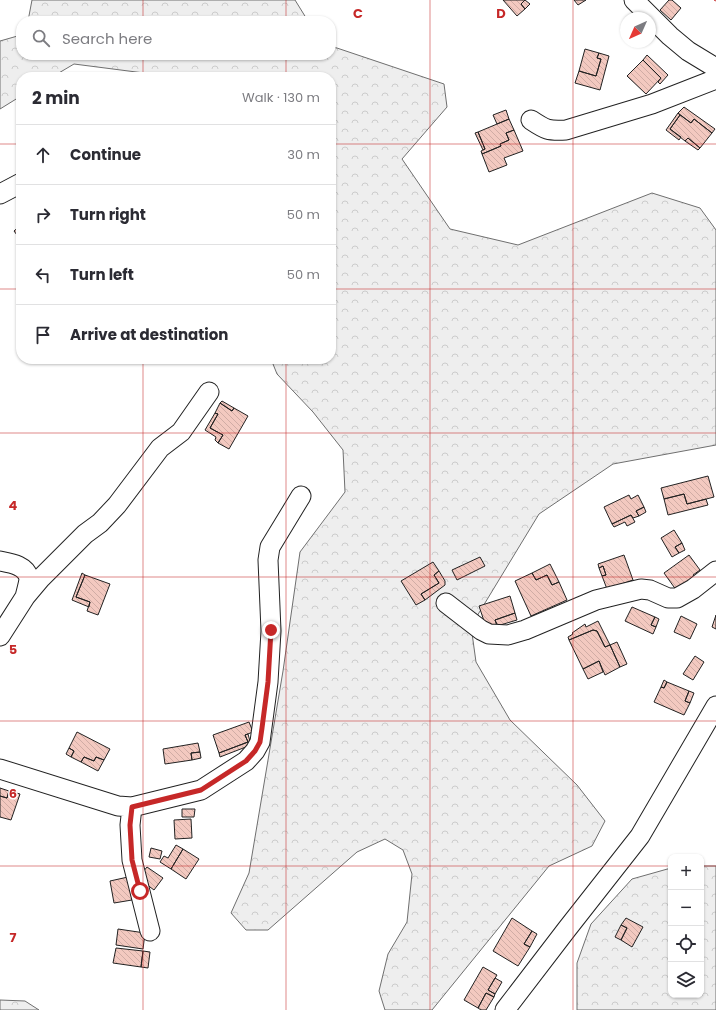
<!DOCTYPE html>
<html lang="en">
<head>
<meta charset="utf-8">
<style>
	body { margin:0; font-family:Poppins,sans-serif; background:#f7f7f7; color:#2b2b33 }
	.controls { position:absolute; right:12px; bottom:12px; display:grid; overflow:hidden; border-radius:8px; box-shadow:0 1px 3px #0004 }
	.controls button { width:36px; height:36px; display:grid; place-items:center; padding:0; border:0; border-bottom:1px solid #e1e1e2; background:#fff; color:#2b2b33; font:20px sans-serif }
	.compass { position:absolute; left:620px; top:12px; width:36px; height:36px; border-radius:50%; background:#fff; box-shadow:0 1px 3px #0004; rotate:225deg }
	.stop { position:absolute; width:12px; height:12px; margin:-9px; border:3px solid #c62828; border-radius:50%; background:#fff }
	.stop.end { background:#c62828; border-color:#fff; box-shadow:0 1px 4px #0008 }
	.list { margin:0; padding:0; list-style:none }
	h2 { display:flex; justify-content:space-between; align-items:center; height:52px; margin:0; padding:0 16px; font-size:17px }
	h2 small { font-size:13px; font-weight:400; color:#7c7c81 }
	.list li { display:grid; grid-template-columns:26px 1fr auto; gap:12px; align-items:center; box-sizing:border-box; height:60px; padding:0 16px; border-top:1px solid #e1e1e2 }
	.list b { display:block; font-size:15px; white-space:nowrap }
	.list em { font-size:13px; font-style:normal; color:#7c7c81 }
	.icon { flex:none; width:22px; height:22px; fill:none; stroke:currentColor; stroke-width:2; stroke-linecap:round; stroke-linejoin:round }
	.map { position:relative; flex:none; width:716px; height:1010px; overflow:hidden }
	.search { position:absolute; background:#fff; box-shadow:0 1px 3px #0004; left:16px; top:16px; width:320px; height:44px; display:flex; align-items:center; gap:10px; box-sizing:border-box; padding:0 14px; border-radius:16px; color:#7c7c81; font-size:15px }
	.panel { position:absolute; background:#fff; box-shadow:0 1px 3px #0004; left:16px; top:72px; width:320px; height:292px; border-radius:16px }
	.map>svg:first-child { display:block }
	.forest { fill:url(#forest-crowns); stroke:#6f6f6f }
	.building { fill:url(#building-back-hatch); stroke:#222 }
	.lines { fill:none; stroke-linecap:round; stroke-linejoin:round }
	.minor-casing { stroke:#222; stroke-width:21 }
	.minor { stroke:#fff; stroke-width:19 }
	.power { stroke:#c62828; stroke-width:1; stroke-dasharray:14 3 2 3; stroke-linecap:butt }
	.route { stroke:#c62828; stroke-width:5 }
	.grid { fill:none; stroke:#c62828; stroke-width:1; stroke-opacity:0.55 }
	.grid-label { font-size:13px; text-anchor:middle; font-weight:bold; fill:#c62828; stroke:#fff; stroke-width:3; stroke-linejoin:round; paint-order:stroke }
</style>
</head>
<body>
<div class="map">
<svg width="716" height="1010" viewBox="0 0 716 1010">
	<defs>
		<pattern id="forest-crowns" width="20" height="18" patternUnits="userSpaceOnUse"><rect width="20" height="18" fill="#eee"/><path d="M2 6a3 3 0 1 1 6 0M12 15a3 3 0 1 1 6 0" fill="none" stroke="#ccc"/></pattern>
		<pattern id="building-back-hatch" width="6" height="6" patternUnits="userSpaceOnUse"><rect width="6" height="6" fill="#f3c9c0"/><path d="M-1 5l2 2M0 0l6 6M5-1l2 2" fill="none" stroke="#d0aca5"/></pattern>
	</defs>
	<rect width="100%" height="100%" fill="#fff"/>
	<path class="forest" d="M32,0H295L308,21H28Z
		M21,35V55H331V46L444,84L447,107L402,159L450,229L518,245L652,193L700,208L716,230V445L613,464L539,514L471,626L476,662L510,720L577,785L605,821L592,846L549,866L432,1010H385L379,991L388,954L407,922L412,874L403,850L385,839L357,852L268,930H246L231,913L249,873L283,671L300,552L345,492L343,450L313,412L277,374L271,359H331V77H153L144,73L74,64L52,77H21V96L0,109V41Z
		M701,866H716V1010H577V963L591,924L632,879L671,868V995H701Z
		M0,1000L25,1001L39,1010H0Z"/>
	<path class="building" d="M503,0H525L521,4L525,9L517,16Z
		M525,0L530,4L525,9L521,4Z
		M574,0H586L578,5Z
		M669,0H672L681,8L671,20L660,10Z
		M585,49L599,53L597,58L601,59L596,76L579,71Z
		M599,53L609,56L600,90L575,83L579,71L596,76L601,59L597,58Z
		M647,55L668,75L660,84L658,82L661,78L643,60Z
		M643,60L661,78L646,94L627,76Z
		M684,107L715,129L712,133L694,119L691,123L678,113Z
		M506,110L509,119L497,124L493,115Z
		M678,113L680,115L670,129L681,137L679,140L666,130Z
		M680,115L691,123L694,119L712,133L700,148L688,138L685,141L670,129Z
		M509,119L514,130L506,133L509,140L500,144L501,146L482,154L481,151L485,149L478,132Z
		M514,130L523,151L504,158L507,165L489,172L482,154L501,146L500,144L509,140L506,133Z
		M478,132L485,149L483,150L475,133Z
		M688,138L700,148L698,150L685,141Z
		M21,225V231L17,235L14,231Z
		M222,401L234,408L232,411L220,403Z
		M220,403L232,411L234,408L248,416L229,449L218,443L223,435L210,428L218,414L215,413Z
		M215,413L218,414L210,428L223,435L218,443L215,440L216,437L205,430Z
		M708,476L714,497L687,504L684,494L664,499L661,488Z
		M684,494L687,504L706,499L708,505L668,515L664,499Z
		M629,495L631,499L638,495L644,507L636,511L639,516L633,518L631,515L612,524L604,507Z
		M644,507L646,512L639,516L636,511Z
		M631,515L635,522L627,526L625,522L614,527L612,524Z
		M674,530L682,543L675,547L679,553L672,557L661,538Z
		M682,543L685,550L679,553L675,547Z
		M624,555L633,580L607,589L602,576L606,575L603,566L599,568L598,564Z
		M689,555L700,570L693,575L697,581L679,594L664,573Z
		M480,557L485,566L457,580L452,570Z
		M433,562L439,571L434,575L439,583L421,594L425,600L416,605L401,581Z
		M550,564L559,582L552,585L547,575L536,580L532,573Z
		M603,566L606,575L602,576L599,568Z
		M439,571L445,581V585L425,600L421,594L439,583L434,575Z
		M82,573L85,575L76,597L90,602L89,607L72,600Z
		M532,573L536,580L547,575L552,585L559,582L567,600L531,616L515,581Z
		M85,575L110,584L98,615L87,611L90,602L76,597Z
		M510,596L515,613L495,620L497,624L486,627L479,606Z
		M632,607L655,617L651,625L656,627L653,634L625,621Z
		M515,613L517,620L497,626L495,620Z
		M716,615V629L712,627Z
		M681,616L697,624L690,639L674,632Z
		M655,617L659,619L656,627L651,625Z
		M598,621L610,645L605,647L597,631L593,630L569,640L568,637L573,634L572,633L585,624L586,627Z
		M593,630L597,631L605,647L610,645L620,667L605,675L599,661L583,669L569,640Z
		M617,642L627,664L620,667L610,645Z
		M695,656L704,662L693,680L683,674Z
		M599,661L603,672L588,679L583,669Z
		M664,680L667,682L664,688L661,687Z
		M667,682L689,691L685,701L690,703L684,715L654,702L661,687L664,688Z
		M689,691L694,693L690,703L685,701Z
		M249,722L253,732L245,735L248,742L219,753L213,735Z
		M77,732L110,749L104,760L96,757L94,761L84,757L81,762L71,757L74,751L69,748Z
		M248,734L251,745L220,757L219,753L248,742L245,735Z
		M198,743L200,752L191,753L192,760L165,764L163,749Z
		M69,748L74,751L71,757L66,754Z
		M200,752L201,758L192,760L191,753Z
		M84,757L94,761L96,757L104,760L98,771L81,762Z
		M0,788L9,791L7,798L0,796Z
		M9,791L20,794L11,820L0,817V796L7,798Z
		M182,809H195L194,817H182Z
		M191,819L192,838L175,839L174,820Z
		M176,845L183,849L171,869L160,862L164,856L168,858Z
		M151,848L162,851L160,859L149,857Z
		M183,849L199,859L186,879L171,869Z
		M147,867L163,878L154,890L138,878Z
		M128,877L132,900L114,903L110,881Z
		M512,918L532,931L524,944L530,947L518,966L493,951Z
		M626,918L643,927L632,947L621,940L627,928L621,925Z
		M621,925L627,928L621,940L615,937Z
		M118,929L145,933L143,949L116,945Z
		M532,931L537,934L530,947L524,944Z
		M116,948L143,951L141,967L113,963Z
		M143,951L150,952L148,968L141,967Z
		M483,967L497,975L488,990L495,994L494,997L486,993L478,1008L464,1000Z
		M495,978L502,982L495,994L488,990Z
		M486,993L494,997L486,1010H481L478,1008Z"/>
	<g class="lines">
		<g class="minor-casing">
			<path id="minor" d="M634,0L670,36L688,51L716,68
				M531,120C546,130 548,131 566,130L652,104L716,79
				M0,194L21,183
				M0,561C10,563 26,565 29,578C29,583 26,592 25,597
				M446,603L481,630L489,634L508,635L525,630L596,600L641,589L650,590L668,598H677L693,589L716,571
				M0,636L25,597L41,578L85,534L100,523L117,505L160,448L181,432L209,392
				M0,769L118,806L132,807L201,790L246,761L255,751L260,742L268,682L271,631L268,560L270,547L301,496
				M132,807L130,825L132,860L150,931
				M505,1010L567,929L640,836L716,706"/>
		</g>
		<use href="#minor" class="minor"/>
		<path class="power" d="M714,0L716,1"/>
	</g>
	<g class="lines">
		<path class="route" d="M140,891L132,860L130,825L132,807L201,790L246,761L255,751L260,742L262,728L268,682L271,630"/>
	</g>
	<path class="grid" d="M143,0V21M286,0V21M430,0V1010M573,0V1010M143,55V77M286,55V77M0,144H21M331,144H716M0,289H21M331,289H716M143,359V1010M286,359V1010M0,433H716M0,577H716M0,721H716M0,866H671M701,866H716"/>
	<g class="grid-label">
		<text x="358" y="18">C</text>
		<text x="501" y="18">D</text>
		<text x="13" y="510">4</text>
		<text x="13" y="654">5</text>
		<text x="13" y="798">6</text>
		<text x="13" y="942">7</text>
	</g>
</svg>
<div class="controls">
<button>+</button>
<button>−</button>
<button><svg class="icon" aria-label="locate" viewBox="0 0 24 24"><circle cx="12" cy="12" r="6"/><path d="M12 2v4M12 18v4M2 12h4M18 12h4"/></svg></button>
<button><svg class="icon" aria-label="layers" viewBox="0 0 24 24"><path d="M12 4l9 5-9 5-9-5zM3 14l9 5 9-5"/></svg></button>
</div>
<svg class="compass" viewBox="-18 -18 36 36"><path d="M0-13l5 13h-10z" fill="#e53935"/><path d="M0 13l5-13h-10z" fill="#7c7c81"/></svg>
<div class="stop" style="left:140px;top:891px"></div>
<div class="stop end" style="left:271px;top:630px"></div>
<div class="search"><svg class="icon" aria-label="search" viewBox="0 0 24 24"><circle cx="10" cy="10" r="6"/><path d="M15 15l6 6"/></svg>Search here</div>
<section class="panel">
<h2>2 min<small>Walk · 130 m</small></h2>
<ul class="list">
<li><svg class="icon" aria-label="ahead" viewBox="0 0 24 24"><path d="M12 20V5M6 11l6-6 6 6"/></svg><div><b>Continue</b></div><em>30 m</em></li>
<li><svg class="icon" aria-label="right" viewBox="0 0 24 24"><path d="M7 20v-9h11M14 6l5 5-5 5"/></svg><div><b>Turn right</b></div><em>50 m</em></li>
<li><svg class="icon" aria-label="left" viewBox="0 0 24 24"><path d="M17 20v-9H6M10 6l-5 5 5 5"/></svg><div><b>Turn left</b></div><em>50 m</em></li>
<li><svg class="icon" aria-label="arrive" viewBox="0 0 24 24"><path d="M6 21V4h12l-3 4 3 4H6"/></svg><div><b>Arrive at destination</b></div></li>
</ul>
</section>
</div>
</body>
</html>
